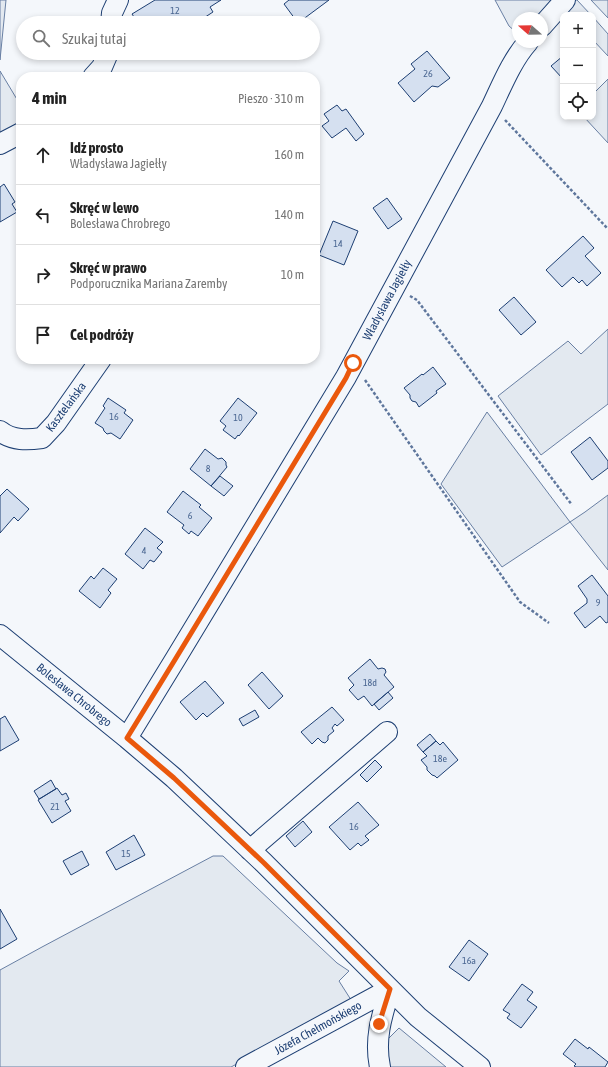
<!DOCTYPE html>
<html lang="pl">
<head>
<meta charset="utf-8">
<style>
	body { margin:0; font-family:"Asap Condensed",sans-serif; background:#f6f6f6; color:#222 }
	.controls { position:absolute; right:12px; top:12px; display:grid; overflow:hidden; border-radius:8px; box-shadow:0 2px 6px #0003 }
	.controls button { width:36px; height:36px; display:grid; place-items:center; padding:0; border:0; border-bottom:1px solid #e0e0e0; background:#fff; color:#222; font:20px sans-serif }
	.compass { position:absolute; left:512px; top:12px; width:36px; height:36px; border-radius:50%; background:#fff; box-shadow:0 2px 6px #0003; rotate:290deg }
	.stop { position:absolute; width:12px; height:12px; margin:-9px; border:3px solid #ea580c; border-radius:50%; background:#fff }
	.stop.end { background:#ea580c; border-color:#fff; box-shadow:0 1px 4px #0008 }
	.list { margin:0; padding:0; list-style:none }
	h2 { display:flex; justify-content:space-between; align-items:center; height:52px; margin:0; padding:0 16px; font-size:17px }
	h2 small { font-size:13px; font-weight:400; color:#767676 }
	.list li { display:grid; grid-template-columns:26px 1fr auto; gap:12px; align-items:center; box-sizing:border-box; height:60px; padding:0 16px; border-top:1px solid #e0e0e0 }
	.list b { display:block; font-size:15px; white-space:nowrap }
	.list p { margin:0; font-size:13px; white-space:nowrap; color:#767676 }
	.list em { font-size:13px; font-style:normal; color:#767676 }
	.icon { flex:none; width:22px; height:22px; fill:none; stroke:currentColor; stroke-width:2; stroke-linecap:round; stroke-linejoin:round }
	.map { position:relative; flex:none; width:608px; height:1067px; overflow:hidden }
	.search { position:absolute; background:#fff; box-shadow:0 2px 6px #0003; left:16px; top:16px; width:304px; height:44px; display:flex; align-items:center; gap:10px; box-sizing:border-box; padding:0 14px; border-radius:22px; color:#767676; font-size:15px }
	.panel { position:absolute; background:#fff; box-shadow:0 2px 6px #0003; left:16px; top:72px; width:304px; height:292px; border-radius:16px }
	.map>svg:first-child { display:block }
	.green { fill:#e3e9f0; stroke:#687fa3 }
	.building { fill:#d5e0f0; stroke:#1d3f73 }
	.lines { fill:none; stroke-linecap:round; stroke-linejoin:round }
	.minor-casing { stroke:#1d3f73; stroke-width:22 }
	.path { stroke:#5e769c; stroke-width:2.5; stroke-dasharray:3 2; stroke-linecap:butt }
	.minor { stroke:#f4f7fb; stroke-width:20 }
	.route { stroke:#ea580c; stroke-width:5 }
	.labels { text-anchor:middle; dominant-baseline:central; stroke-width:3; stroke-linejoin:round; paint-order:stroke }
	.number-label { font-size:10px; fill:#4b6792 }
	.street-label { font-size:12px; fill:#1d3f73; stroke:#f4f7fb }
</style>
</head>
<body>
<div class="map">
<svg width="608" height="1067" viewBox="0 0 608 1067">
	<rect width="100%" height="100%" fill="#f4f7fb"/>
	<path class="green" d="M0,0H6L0,60Z
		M495,0H557L541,18H518V31L516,32L509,26Z
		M575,0H577L591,15H563Z
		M591,0H608V18Z
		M593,17L608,34V56L593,40Z
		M0,71L21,106V126L0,137Z
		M608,79V143L584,117H593V94Z
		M608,329V404L541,455L498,396L568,341L581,354Z
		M487,412L570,522L585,512L608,495V570L570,522L502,567L441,484Z
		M213,856H223L337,963L349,971L339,981L353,1003L231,1067H0V970L42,947Z
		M399,1028L446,1067H389L386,1041Z"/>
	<path class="building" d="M155,0H221L210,7L213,12L196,23H138L132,14Z
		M289,0H329L298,23L284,4Z
		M427,51L450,78L438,87L432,86L414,102L398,83L415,69L411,64Z
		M563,56V79L551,66Z
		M337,105L342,111L346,109L364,134L356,141L346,128L332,138L322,126L329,121L324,114Z
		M4,184L15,202L12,204L17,212L0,222V187Z
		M387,198L402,219L388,229L373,208Z
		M333,221L358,231L344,265L319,255Z
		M583,236L594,248L585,256L601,273L587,286L582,280L579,283L573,277L562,287L546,270Z
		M514,297L536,322L521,335L499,310Z
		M433,367L446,384L436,391L437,393L419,407L416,402L412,401L410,398V395L404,388L422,374L423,375Z
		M108,398L126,410L124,413L133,420L120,439L111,433L107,434L104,431L103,428L95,423L105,408L103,406Z
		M238,398L257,413L239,436L238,435L235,439L223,430L226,426L220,421Z
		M590,437L608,461V468L592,480L571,452Z
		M205,449L218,459L222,458L226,462V465L227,467L211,486L190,469Z
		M220,476L233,486L224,496L211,486Z
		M7,489L29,509L18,521L14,517L0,533V496Z
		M183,491L201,505L199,507L212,518L198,536L191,531L189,534L182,528L184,525L167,512Z
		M145,528L163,542L157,548L162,552L154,562L150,560L143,569L125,554Z
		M103,568L117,579L108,590L111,593L100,608L79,591L91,576L94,579Z
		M592,575L608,596V622L606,623L600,616L585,628L574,613L587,603V599L578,586Z
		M370,659L378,669L382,668L385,669L386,672L384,675L394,687L372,706L364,696L358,700L349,690L354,685L348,678Z
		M262,672L283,696L269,709L248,685Z
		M205,681L224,703L207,717L203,713L196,720L180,702Z
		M388,692L393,698L379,710L374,704Z
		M332,707L344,720L337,726L335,724L332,728L334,731L328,736V740L325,743L322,742L318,738L312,744L301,732Z
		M255,710L259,717L243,726L239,719Z
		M5,716L19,740L0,751V719Z
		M430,734L436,741L423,752L417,745Z
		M436,741L440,745L443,742L458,760L437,778L435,776L432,775L427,770V767L421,760L427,756L423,752Z
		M375,760L382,767L367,782L360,775Z
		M51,780L56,789L39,799L34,791Z
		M57,788L62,795L66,793L69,799L65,801L71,811L52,823L38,800Z
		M358,802L379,825L365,836L369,840L361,846L358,843L350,850L329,827Z
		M303,821L312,832L295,847L286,836Z
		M134,835L145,855L116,870L106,852Z
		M82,851L89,865L71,875L63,861Z
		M0,909L17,939L0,949Z
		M469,940L488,954L469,981L449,967Z
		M522,984L533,992L527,1000L537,1007L521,1028L507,1018L510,1014L503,1010Z
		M575,1039L588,1049L589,1047L608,1062L605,1067H576L574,1066L576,1064L563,1054Z"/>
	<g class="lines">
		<g class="minor-casing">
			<path id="minor" d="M111,23L112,13L118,0
				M542,26L565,0
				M93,77L102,67L108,53
				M0,144L21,133
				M0,431C12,441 28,440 42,438L56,423L101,359
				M0,635L127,738L174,778L264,863L418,1017L480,1067
				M127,738L176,658L346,377L492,106C502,85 512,60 528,42
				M250,850L387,732
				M246,1067L390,989
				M380,1067C374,1039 382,1015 390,989"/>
		</g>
		<path class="path" d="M505,120L608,229
			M410,296L417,300L572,505
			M365,380L520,602L549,623"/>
		<use href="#minor" class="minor"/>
	</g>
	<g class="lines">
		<path class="route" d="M353,363L346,378L176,658L127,738L174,778L264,863L390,989L379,1024"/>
	</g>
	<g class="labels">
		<g class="number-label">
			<text x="175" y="10">12</text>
			<text x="428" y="73">26</text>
			<text x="338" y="243">14</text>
			<text x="114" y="416">16</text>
			<text x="238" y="417">10</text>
			<text x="208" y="468">8</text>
			<text x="190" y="515">6</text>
			<text x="144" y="550">4</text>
			<text x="598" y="602">9</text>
			<text x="370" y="682">18d</text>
			<text x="440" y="758">18e</text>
			<text x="55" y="806">21</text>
			<text x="354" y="826">16</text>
			<text x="126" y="853">15</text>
			<text x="469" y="960">16a</text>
		</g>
		<g class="street-label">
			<text transform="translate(387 300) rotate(-62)">Władysława Jagiełły</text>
			<text transform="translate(66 407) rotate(-53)">Kasztelańska</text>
			<text transform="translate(74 695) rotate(39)">Bolesława Chrobrego</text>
			<text transform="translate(318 1028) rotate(-29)">Józefa Chełmońskiego</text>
		</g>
	</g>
</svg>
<div class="controls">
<button>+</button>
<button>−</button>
<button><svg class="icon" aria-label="locate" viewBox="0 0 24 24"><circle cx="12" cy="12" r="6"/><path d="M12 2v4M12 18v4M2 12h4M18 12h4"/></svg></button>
</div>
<svg class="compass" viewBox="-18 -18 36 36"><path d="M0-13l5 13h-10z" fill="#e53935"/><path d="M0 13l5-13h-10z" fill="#767676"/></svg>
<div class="stop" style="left:353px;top:363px"></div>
<div class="stop end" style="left:379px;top:1024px"></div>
<div class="search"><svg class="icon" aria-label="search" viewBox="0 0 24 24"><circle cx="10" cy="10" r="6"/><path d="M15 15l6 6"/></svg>Szukaj tutaj</div>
<section class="panel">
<h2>4 min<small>Pieszo · 310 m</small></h2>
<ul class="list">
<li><svg class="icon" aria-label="ahead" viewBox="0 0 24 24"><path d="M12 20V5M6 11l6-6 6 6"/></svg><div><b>Idź prosto</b><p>Władysława Jagiełły</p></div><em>160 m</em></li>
<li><svg class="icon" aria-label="left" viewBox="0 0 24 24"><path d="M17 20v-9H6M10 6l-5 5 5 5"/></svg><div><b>Skręć w lewo</b><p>Bolesława Chrobrego</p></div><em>140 m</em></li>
<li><svg class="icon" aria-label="right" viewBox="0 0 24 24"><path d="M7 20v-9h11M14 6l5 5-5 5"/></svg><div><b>Skręć w prawo</b><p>Podporucznika Mariana Zaremby</p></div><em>10 m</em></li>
<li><svg class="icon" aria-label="arrive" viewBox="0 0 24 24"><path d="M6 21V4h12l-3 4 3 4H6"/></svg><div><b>Cel podróży</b></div></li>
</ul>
</section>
</div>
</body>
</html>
